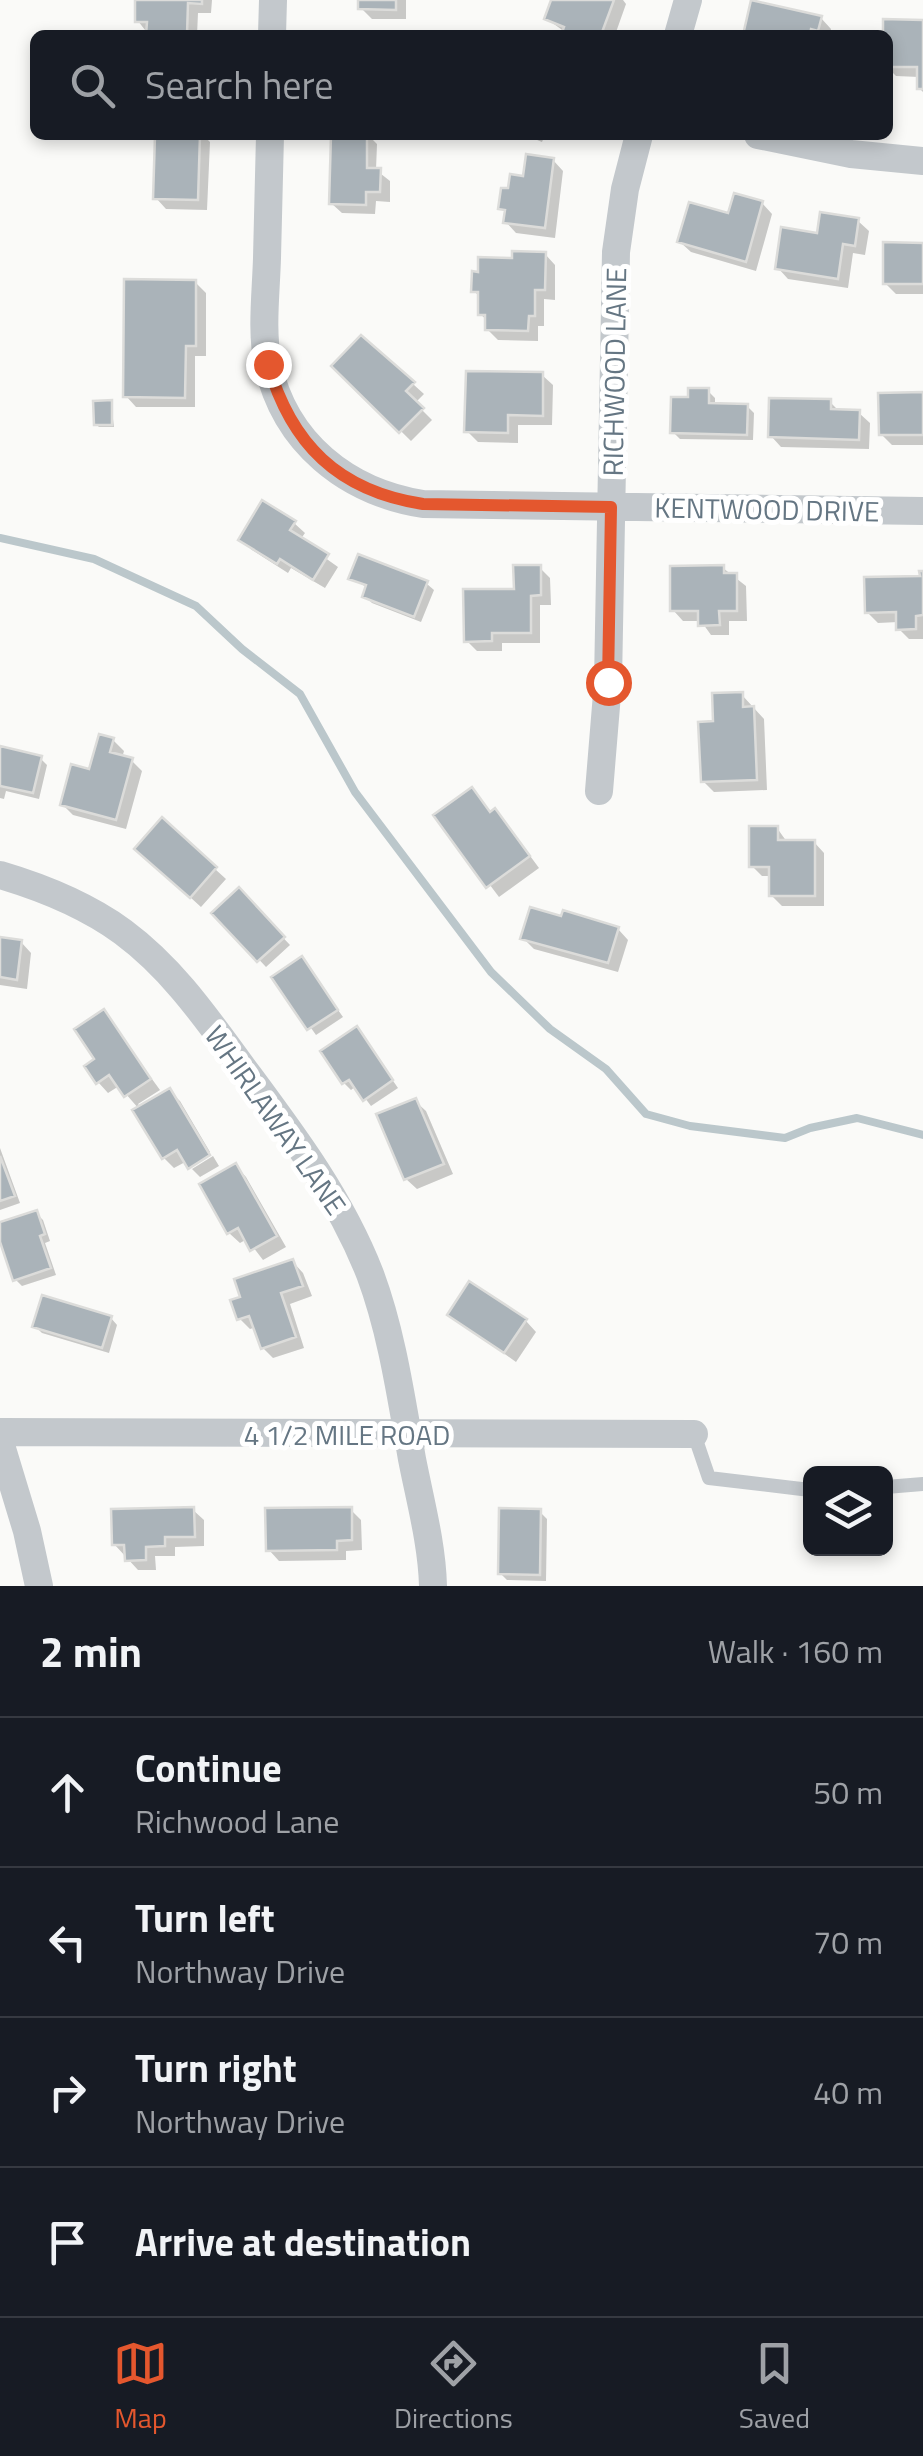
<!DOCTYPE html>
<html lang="en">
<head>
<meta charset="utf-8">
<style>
	body { margin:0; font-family:"Titillium Web",sans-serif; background:#20242c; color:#f1f3f6 }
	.controls { position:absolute; right:30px; bottom:30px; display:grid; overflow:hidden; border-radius:15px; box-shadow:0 5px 15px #0003 }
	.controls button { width:90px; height:90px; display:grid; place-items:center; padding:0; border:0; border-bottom:2px solid #363941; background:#171b24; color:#f1f3f6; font:50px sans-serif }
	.stop { position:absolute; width:30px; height:30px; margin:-22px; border:8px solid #e4572e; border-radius:50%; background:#fff }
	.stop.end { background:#e4572e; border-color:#fff; box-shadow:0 2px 10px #0008 }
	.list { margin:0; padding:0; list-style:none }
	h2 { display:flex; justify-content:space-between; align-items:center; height:130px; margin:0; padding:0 40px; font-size:42px }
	h2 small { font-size:32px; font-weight:400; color:#9ea1a6 }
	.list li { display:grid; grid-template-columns:65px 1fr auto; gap:30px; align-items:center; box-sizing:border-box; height:150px; padding:0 40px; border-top:2px solid #363941 }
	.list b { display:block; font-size:38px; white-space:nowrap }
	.list p { margin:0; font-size:32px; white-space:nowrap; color:#9ea1a6 }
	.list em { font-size:32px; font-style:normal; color:#9ea1a6 }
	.icon { flex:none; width:55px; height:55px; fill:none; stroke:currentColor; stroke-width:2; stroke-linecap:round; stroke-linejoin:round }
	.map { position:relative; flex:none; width:923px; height:1586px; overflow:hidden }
	.search { position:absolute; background:#171b24; box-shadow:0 5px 15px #0003; left:30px; right:30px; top:30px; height:110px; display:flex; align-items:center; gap:25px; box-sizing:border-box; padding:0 35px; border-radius:15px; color:#9ea1a6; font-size:38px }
	.sheet { height:730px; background:#171b24 }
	nav { display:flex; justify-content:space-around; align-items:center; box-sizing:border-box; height:140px; border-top:2px solid #363941; background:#171b24; font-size:28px; color:#9ea1a6 }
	nav a { display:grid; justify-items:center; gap:5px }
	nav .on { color:#e4572e }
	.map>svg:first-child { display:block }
	.shadow { fill:#0003 }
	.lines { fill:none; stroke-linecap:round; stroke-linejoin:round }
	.stream { stroke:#bbc7cb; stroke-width:8 }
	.building { fill:#aab3b9; stroke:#dcdcda; stroke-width:2.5 }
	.lane { stroke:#c3c8cc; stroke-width:14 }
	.street { stroke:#c3c8cc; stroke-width:28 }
	.route { stroke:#e4572e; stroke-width:12 }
	.labels { text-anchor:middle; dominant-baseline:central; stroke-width:10; stroke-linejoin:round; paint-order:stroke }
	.street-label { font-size:28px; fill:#657683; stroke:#fff }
</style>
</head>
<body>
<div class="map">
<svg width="923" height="1586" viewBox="0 0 923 1586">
	<rect width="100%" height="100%" fill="#fafaf8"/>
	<path class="shadow" d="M138,0H212L211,13H198L197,35H149L138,21Z
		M361,0H406V19H372L361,8Z
		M554,0H623L626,4L615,35H564L565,32L547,19Z
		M821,18L831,29L830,35H745Z
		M923,22V92L919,88V77L896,76L888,68L886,35Z
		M157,135H203L210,142L207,210L166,209L156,198Z
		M333,135H368L377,144L376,170L390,181V202L376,201L375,214L342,213L331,203Z
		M525,135H545L542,142Z
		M553,160L563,171L555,238L516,233L506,222L507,214L501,208L510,191Z
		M762,203L772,214L756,271L691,252L680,242Z
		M858,221L869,231L865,255L853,253L848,288L788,279L778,268L819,236Z
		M923,245V294H896L885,283Z
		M545,254L555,265V300L544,299V326H538V341L498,340L487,329L488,321L480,314L481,298L474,291L515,260Z
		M195,282L206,293V356H195V407H136L126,396Z
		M362,338L424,394L415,403L432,420L411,441L335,366Z
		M542,375L553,385L552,425H518V443L478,442L467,431Z
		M708,391L715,398V406H747L754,413L753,440L680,439L673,432L690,400Z
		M923,395V445H892L881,434Z
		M830,402L840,412L859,413L870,423L869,449L781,447L771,436Z
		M111,403L114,427H99L96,424Z
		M294,523L305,533L300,540L338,567L325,588L291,568L288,573L252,550L241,540Z
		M359,558L427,584L434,590L421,622L372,603L365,596L368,588L351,578Z
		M540,568L550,578L551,605H540V643H502V651H477L467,641Z
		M723,568L746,586L747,621H729V635H711L701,621H683L673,610Z
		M923,573V639H909L899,629L898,622L878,623L867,612L922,579Z
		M742,695L764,719L767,790L714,792L703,781L716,724Z
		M113,740L124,751L122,758L132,761L142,771L126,829L73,815L62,804Z
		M0,749L40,758L47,765L39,799L6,791L4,799L0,798Z
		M472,790L492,813L495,811L505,822L539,868L499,897L437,815Z
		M162,821L226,879L201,907L148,859Z
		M777,828L787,842H814L824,853V906H782L771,895V876H762L752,866Z
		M239,891L290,945L266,967L215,913Z
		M618,929L628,940L618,972L534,949L523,938Z
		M0,940L21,942L31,953L27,989L0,985Z
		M302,959L343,1017L316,1035L275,977Z
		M103,1012L160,1090L138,1104L141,1108L169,1091L180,1101L210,1152L189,1165L187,1161L174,1168L164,1158L139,1109L119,1086L108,1093L98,1082Z
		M357,1029L398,1088L371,1106L356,1086L351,1090L344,1083L323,1051Z
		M415,1101L426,1111L453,1174L417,1189L406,1179Z
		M0,1148L20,1203L0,1210Z
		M213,1156L219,1166L200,1177L192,1169Z
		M236,1166L246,1177L286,1247L263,1260L247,1239L240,1243L229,1233Z
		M36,1213L43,1220L50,1241L45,1243L56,1275L22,1286L15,1279L0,1225Z
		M293,1262L303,1273L312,1296L290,1304L304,1348L273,1358L263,1348L256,1327L250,1329L240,1319L243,1298Z
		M450,1315L526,1321L536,1332L516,1362Z
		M111,1318L117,1325L109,1353L42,1333L35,1326Z
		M193,1510L204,1520V1546L175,1547V1556H155L156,1570H138L114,1544Z
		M351,1510L361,1520L362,1550L346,1551V1560L279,1561L269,1550Z
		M540,1512L547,1519L546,1581L507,1580L500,1573Z"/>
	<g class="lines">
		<path class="stream" d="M0,538L94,559L196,606L242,649L300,694L355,792L491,972L550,1029L606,1069L646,1114L690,1126L785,1138L810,1128L857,1118L923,1135"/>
	</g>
	<path class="building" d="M135,0H202V4L188,3L187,35H146L147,22H135Z
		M358,0H396V10L358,9Z
		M551,0H614L601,35H561L564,27L544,19Z
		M751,0L822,16L818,31L811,29L810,35H743Z
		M883,19L923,20V89H917V67H888V35H883Z
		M155,135H200L198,200L153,199Z
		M331,135H367V168H381L380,192H366V205L329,204Z
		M526,154L554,158L545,228L503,223L505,210L498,209L501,188H508L510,174L523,176Z
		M734,193L763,201L746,262L677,242L689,202L728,213Z
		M820,212L859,218L855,246L843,244L838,279L775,269L781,227L817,233Z
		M883,242L923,243V284H883Z
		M512,251L546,252L545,290H535V316H529L528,331L485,330V315H478V292H471L472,271L478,272V257L512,258Z
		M124,279L196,280V346H186L185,398L123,397Z
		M361,335L415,382L406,391L424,408L399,433L331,366Z
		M466,371L543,372V416L508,415V433L464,432Z
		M688,388H709V403L748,404L747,435L670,433L671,397H688Z
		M923,392V435H879L878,393Z
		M769,398L831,399V409L860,410L859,440L768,437Z
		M112,400V425H94L93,401Z
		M262,500L296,521L290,530L329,554L313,580L280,559L277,564L238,540Z
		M358,554L428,581L414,617L362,597L366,585L348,579Z
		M513,565H541V595L531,596V633H492V641L464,642L463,589H514Z
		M724,565V573H737V611H719L720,625L698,626V611H670V566Z
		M919,571H923V615L916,616V629L896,630V612L865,613L864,577L920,576Z
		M743,692V707L754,706L757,780L701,782L698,722L713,721L712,693Z
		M99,734L114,738L110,752L133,758L116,820L60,805L71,764L89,769Z
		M0,746L42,756L33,793L0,786Z
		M472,787L490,812L495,808L530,856L486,888L433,815Z
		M162,817L217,867L190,898L134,849Z
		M749,826H778V840H815V896H769V867H749Z
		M239,887L285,937L257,962L211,913Z
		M530,907L561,916L563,910L619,927L608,963L520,939Z
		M0,937L22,940L17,980L0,977Z
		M302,956L338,1010L307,1030L271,977Z
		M104,1009L151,1079L124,1097L109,1075L96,1084L84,1066L94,1059L74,1029Z
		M357,1026L393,1080L363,1101L349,1080L342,1084L320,1051Z
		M170,1088L210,1155L188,1169L177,1150L162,1159L132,1110Z
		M416,1098L444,1164L404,1180L376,1114Z
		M0,1156L15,1196L0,1201Z
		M236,1163L277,1236L250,1251L238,1228L227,1234L199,1184Z
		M37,1210L45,1234L40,1236L51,1268L13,1281L0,1242V1222Z
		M293,1259L303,1286L281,1293L296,1337L261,1349L249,1316L237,1320L230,1300L240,1297L234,1279Z
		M469,1281L527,1319L504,1353L447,1315Z
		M42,1295L112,1316L102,1348L32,1327Z
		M194,1507L195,1537H165V1546L146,1547V1560L125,1561L124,1545H112L111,1509Z
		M352,1507V1540L337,1541V1550L266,1551L265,1508Z
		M499,1508L541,1509L540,1575L498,1574Z"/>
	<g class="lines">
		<path class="lane" d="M694,1434L709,1478L810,1490
			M886,1487L923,1484"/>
		<path class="street" d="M272,35L273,0
			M678,35L688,0
			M270,135C269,176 268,217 267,258C266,293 261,331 268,365C285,443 347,492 423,504L923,511
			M758,135L851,154L923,161
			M599,791L608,682L616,252L625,189L639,135
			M0,875C44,888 86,905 123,932C173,969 207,1019 243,1068C292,1134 340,1197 370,1274C392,1333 401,1397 412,1459C420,1500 432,1544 433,1586
			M0,1432L694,1434
			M0,1442L27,1531L39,1586"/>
	</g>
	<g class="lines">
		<path class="route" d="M268,364C291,444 338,491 423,504L611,507L608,682"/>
	</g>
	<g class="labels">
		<g class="street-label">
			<text transform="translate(614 372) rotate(-89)">RICHWOOD LANE</text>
			<text transform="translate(767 509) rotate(1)">KENTWOOD DRIVE</text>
			<text transform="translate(276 1120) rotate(55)">WHIRLAWAY LANE</text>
			<text x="347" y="1434">4 1/2 MILE ROAD</text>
		</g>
	</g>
</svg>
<div class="controls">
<button><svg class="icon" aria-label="layers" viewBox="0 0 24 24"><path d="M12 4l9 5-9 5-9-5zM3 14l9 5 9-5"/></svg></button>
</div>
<div class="stop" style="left:608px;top:682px"></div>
<div class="stop end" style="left:268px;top:364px"></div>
<div class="search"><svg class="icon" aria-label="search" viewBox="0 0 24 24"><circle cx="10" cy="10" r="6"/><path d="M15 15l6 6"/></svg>Search here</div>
</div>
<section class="sheet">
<h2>2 min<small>Walk · 160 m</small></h2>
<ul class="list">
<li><svg class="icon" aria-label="ahead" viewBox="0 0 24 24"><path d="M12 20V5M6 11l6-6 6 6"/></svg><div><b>Continue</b><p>Richwood Lane</p></div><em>50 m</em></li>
<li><svg class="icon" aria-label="left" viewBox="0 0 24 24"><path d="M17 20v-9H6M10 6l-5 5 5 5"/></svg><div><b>Turn left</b><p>Northway Drive</p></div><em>70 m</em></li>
<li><svg class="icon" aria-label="right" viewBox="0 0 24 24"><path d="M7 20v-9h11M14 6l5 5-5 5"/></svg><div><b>Turn right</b><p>Northway Drive</p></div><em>40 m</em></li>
<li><svg class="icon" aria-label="arrive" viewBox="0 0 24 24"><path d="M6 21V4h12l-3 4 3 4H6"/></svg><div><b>Arrive at destination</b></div></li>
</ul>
</section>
<nav>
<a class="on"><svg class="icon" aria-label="map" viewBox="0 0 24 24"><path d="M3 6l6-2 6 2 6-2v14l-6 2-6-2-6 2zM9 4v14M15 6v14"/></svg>Map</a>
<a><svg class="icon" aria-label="directions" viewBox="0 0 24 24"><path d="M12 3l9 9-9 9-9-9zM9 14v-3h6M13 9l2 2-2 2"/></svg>Directions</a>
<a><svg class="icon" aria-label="saved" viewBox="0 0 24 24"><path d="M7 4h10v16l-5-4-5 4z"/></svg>Saved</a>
</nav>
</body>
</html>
